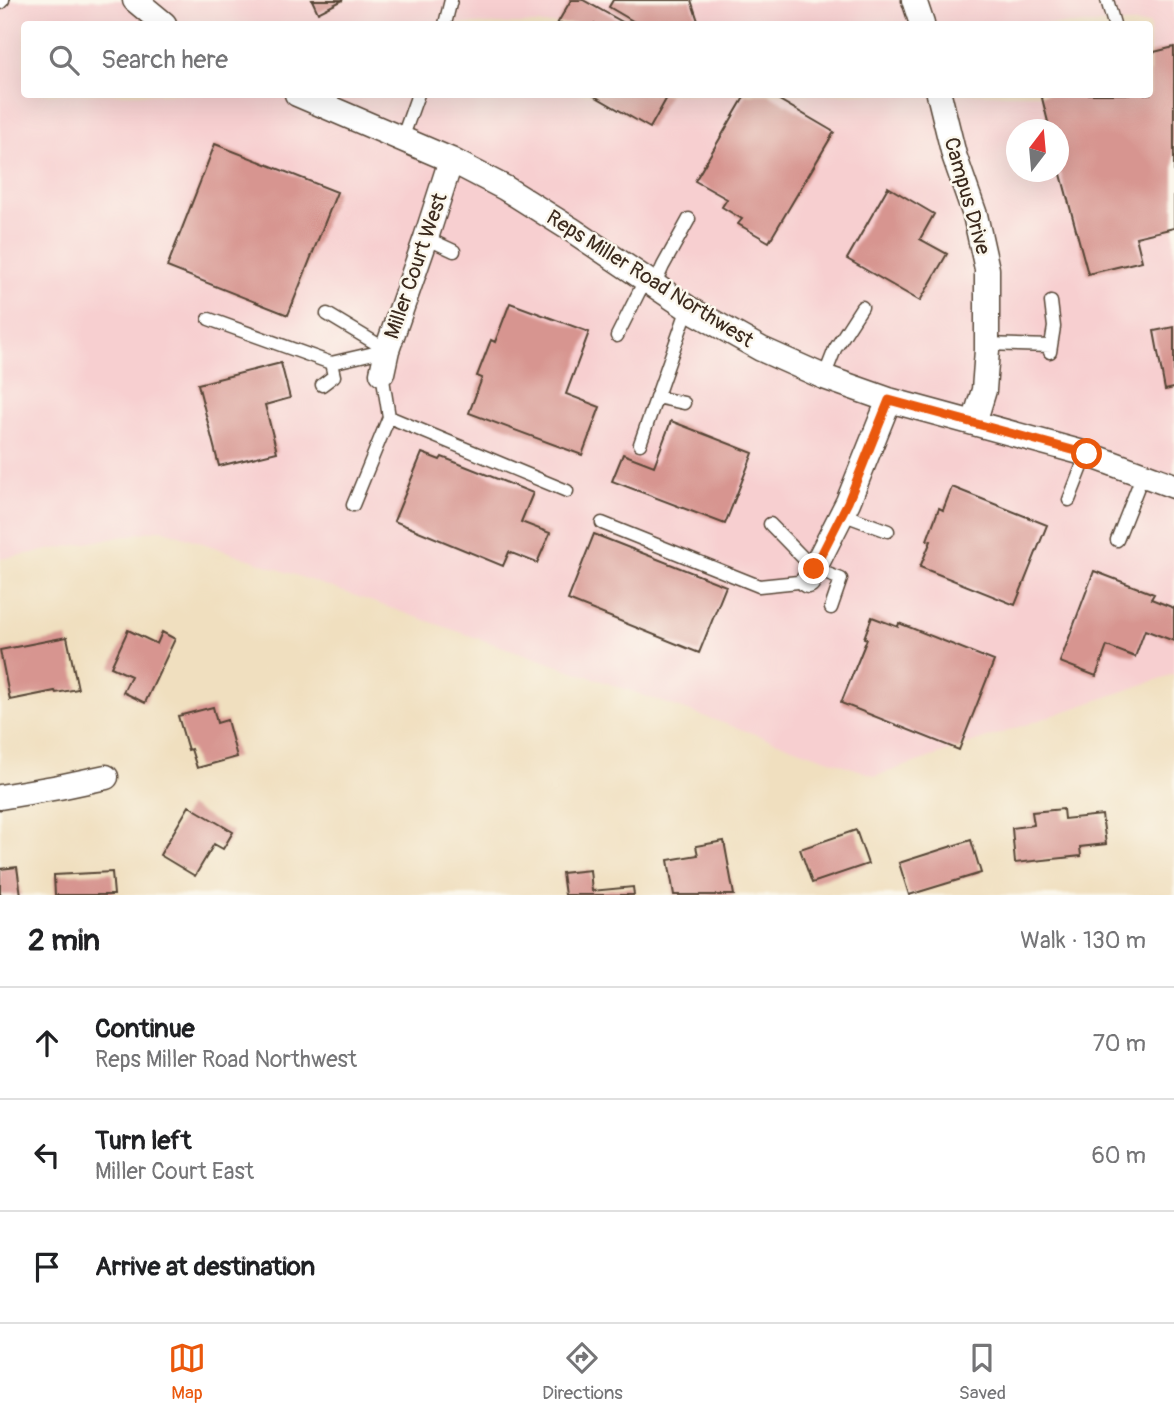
<!DOCTYPE html>
<html lang="en">
<head>
<meta charset="utf-8">
<style>
	body { margin:0; font-family:Pangolin,sans-serif; background:#f6f6f6; color:#202124 }
	.compass { position:absolute; left:1006px; top:119px; width:63px; height:63px; border-radius:50%; background:#fff; box-shadow:0 7px 28px #0002; rotate:16deg }
	.stop { position:absolute; width:21px; height:21px; margin:-16px; border:5px solid #ea580c; border-radius:50%; background:#fff }
	.stop.end { background:#ea580c; border-color:#fff; box-shadow:0 2px 7px #0008 }
	.list { margin:0; padding:0; list-style:none }
	h2 { display:flex; justify-content:space-between; align-items:center; height:91px; margin:0; padding:0 28px; font-size:30px }
	h2 small { font-size:23px; font-weight:400; color:#757577 }
	.list li { display:grid; grid-template-columns:46px 1fr auto; gap:21px; align-items:center; box-sizing:border-box; height:112px; padding:0 28px; border-top:2px solid #e0e0e0 }
	.list b { display:block; font-size:26px; white-space:nowrap }
	.list p { margin:0; font-size:23px; white-space:nowrap; color:#757577 }
	.list em { font-size:23px; font-style:normal; color:#757577 }
	.icon { flex:none; width:38px; height:38px; fill:none; stroke:currentColor; stroke-width:2; stroke-linecap:round; stroke-linejoin:round }
	.map { position:relative; flex:none; width:1174px; height:895px; overflow:hidden }
	.search { position:absolute; background:#fff; box-shadow:0 7px 28px #0002; left:21px; right:21px; top:21px; height:77px; display:flex; align-items:center; gap:18px; box-sizing:border-box; padding:0 24px; border-radius:7px; color:#757577; font-size:26px }
	.sheet { height:427px; background:#fff }
	nav { display:flex; justify-content:space-around; align-items:center; box-sizing:border-box; height:98px; border-top:2px solid #e0e0e0; background:#fff; font-size:19px; color:#757577 }
	nav a { display:grid; justify-items:center; gap:4px }
	nav .on { color:#ea580c }
	.map>svg:first-child { display:block }
	.built { fill:#f7cfd0; fill-rule:evenodd }
	.building { fill:#d79590 }
	.lines { fill:none; stroke-linecap:round; stroke-linejoin:round }
	.service-casing { stroke:#564536; stroke-width:15 }
	.minor-casing { stroke:#564536; stroke-width:27 }
	.service { stroke:#fff; stroke-width:12 }
	.minor { stroke:#fff; stroke-width:24 }
	.route { stroke:#ea580c; stroke-width:9 }
	.labels { text-anchor:middle; dominant-baseline:central; stroke-width:5; stroke-linejoin:round; paint-order:stroke }
	.street-label { font-size:21px; fill:#3b2a1e; stroke:#fbf7ec }
</style>
</head>
<body>
<div class="map">
<svg width="1174" height="895" viewBox="0 0 1174 895">
	<rect width="100%" height="100%" fill="#fbf7ec"/>
	<filter id="ink" filterUnits="userSpaceOnUse"><feTurbulence type="fractalNoise" baseFrequency=".0143" numOctaves="2"/><feDisplacementMap in="SourceGraphic" scale="14" xChannelSelector="R" yChannelSelector="G"/><feConvolveMatrix kernelMatrix="1 2 1 2 8 2 1 2 1" color-interpolation-filters="sRGB"/></filter>
	<filter id="wash" filterUnits="userSpaceOnUse"><feTurbulence type="fractalNoise" baseFrequency=".00686" numOctaves="4" result="noise"/><feDisplacementMap in="SourceGraphic" scale="28" xChannelSelector="R" yChannelSelector="G"/><feGaussianBlur stdDeviation="1.57" result="paint"/><feColorMatrix in="noise" values="0 0 0 0 0 0 0 0 0 0 0 0 0 0 0 0 0 1.4 0 .05"/><feComposite in="paint" operator="in"/></filter>
	<g filter="url(#wash)">
		<rect width="100%" height="100%" fill="#f0dfbf"/>
		<path class="built" d="M0,0H1174V674L876,776L162,529L0,559ZM24,24H1150V94H24ZM1016,130H1058V172H1016Z"/>
		<g id="blocks">
			<path class="building" d="M312,0H343L318,13Z
				M571,0H583L626,24H557Z
				M613,0H691L699,24H638L609,7Z
				M1174,47V228L1136,237L1142,261L1088,274L1058,163V130H1050L1041,94H1150V53Z
				M591,94H669L650,128Z
				M746,94H769L834,132L769,242L738,224L742,219L722,207L727,199L695,181Z
				M215,144L337,192L288,315L167,267Z
				M888,187L934,214L920,239L947,254L920,301L847,259Z
				M510,303L589,332L566,394L600,407L582,455L469,413L482,378L477,376L491,340L495,342Z
				M1174,327V388L1165,390L1154,331Z
				M281,363L290,398L265,405L277,452L219,466L198,384Z
				M671,421L753,453L725,524L612,481L623,454L654,466Z
				M422,453L440,460L442,457L533,493L521,522L550,533L537,563L509,552L503,566L394,521Z
				M952,487L1047,525L1015,605L920,567L931,541L927,540L939,508L943,510Z
				M594,534L726,586L699,653L568,600Z
				M1094,571L1154,594L1151,599L1174,608V641L1145,630L1135,657L1107,646L1096,676L1060,662Z
				M872,617L898,627L899,623L994,661L959,750L841,703L867,639L864,638Z
				M128,630L157,644L162,632L175,639L145,703L123,692L131,676L111,667Z
				M67,637L78,689L56,693L55,691L10,700L0,650Z
				M213,707L217,723L227,720L237,757L197,768L191,749L188,750L178,716Z
				M189,806L233,832L223,849L214,844L195,876L160,855Z
				M1063,809L1064,819L1102,815L1106,844L1080,847L1081,856L1015,863L1012,828L1034,825L1032,812Z
				M856,830L868,864L812,883L800,849Z
				M971,840L981,873L909,895L899,863Z
				M724,841L734,895H674L668,860L698,855L696,846Z
				M17,867L21,895H0V869Z
				M590,870L592,891L633,887L634,895H565L562,873Z
				M112,872L114,895H55L54,875Z"/>
		</g>
	</g>
	<g filter="url(#ink)">
		<use href="#blocks" fill-opacity="0" stroke="#564536" stroke-width="2"/>
		<g class="lines">
			<g class="service-casing">
				<path id="service" d="M1107,0L1114,24
					M0,3L3,0
					M445,24L451,0
					M402,139L418,94
					M426,238L454,251
					M654,286L663,266L689,219
					M327,314L387,350
					M209,319L331,363L387,350
					M617,336L645,280
					M987,344L1051,346
					M1050,352L1054,327L1051,302
					M824,377L835,349L862,307
					M322,385L334,376L331,363
					M656,397L684,403
					M389,417L567,491
					M640,444L688,308
					M1069,500L1087,454
					M353,505L389,417L382,373
					M842,514L888,531
					M602,523L759,586L808,581
					M770,524L814,569L841,579L831,608
					M1117,540L1143,474"/>
			</g>
			<g class="minor-casing">
				<path id="minor" d="M135,0L164,24
					M914,0L922,24
					M297,94L451,160L505,188L572,230L688,308L761,349L824,377L889,400L1087,454L1174,486
					M939,94L954,155L975,215L987,269V350L984,390L974,423
					M382,373L387,350L426,238L451,160
					M808,581L848,502L889,400
					M0,797L59,787L106,777"/>
			</g>
			<use href="#service" class="service"/>
			<use href="#minor" class="minor"/>
		</g>
	</g>
	<g class="lines" filter="url(#ink)">
		<path class="route" d="M814,569L848,502L889,400L1087,454"/>
	</g>
	<g class="labels">
		<g class="street-label">
			<text transform="translate(967 196) rotate(74)">Campus Drive</text>
			<text transform="translate(416 266) rotate(-71)">Miller Court West</text>
			<text transform="translate(650 279) rotate(32)">Reps Miller Road Northwest</text>
		</g>
	</g>
</svg>
<svg class="compass" viewBox="-18 -18 36 36"><path d="M0-13l5 13h-10z" fill="#e53935"/><path d="M0 13l5-13h-10z" fill="#757577"/></svg>
<div class="stop" style="left:1087px;top:454px"></div>
<div class="stop end" style="left:814px;top:569px"></div>
<div class="search"><svg class="icon" aria-label="search" viewBox="0 0 24 24"><circle cx="10" cy="10" r="6"/><path d="M15 15l6 6"/></svg>Search here</div>
</div>
<section class="sheet">
<h2>2 min<small>Walk · 130 m</small></h2>
<ul class="list">
<li><svg class="icon" aria-label="ahead" viewBox="0 0 24 24"><path d="M12 20V5M6 11l6-6 6 6"/></svg><div><b>Continue</b><p>Reps Miller Road Northwest</p></div><em>70 m</em></li>
<li><svg class="icon" aria-label="left" viewBox="0 0 24 24"><path d="M17 20v-9H6M10 6l-5 5 5 5"/></svg><div><b>Turn left</b><p>Miller Court East</p></div><em>60 m</em></li>
<li><svg class="icon" aria-label="arrive" viewBox="0 0 24 24"><path d="M6 21V4h12l-3 4 3 4H6"/></svg><div><b>Arrive at destination</b></div></li>
</ul>
</section>
<nav>
<a class="on"><svg class="icon" aria-label="map" viewBox="0 0 24 24"><path d="M3 6l6-2 6 2 6-2v14l-6 2-6-2-6 2zM9 4v14M15 6v14"/></svg>Map</a>
<a><svg class="icon" aria-label="directions" viewBox="0 0 24 24"><path d="M12 3l9 9-9 9-9-9zM9 14v-3h6M13 9l2 2-2 2"/></svg>Directions</a>
<a><svg class="icon" aria-label="saved" viewBox="0 0 24 24"><path d="M7 4h10v16l-5-4-5 4z"/></svg>Saved</a>
</nav>
</body>
</html>
